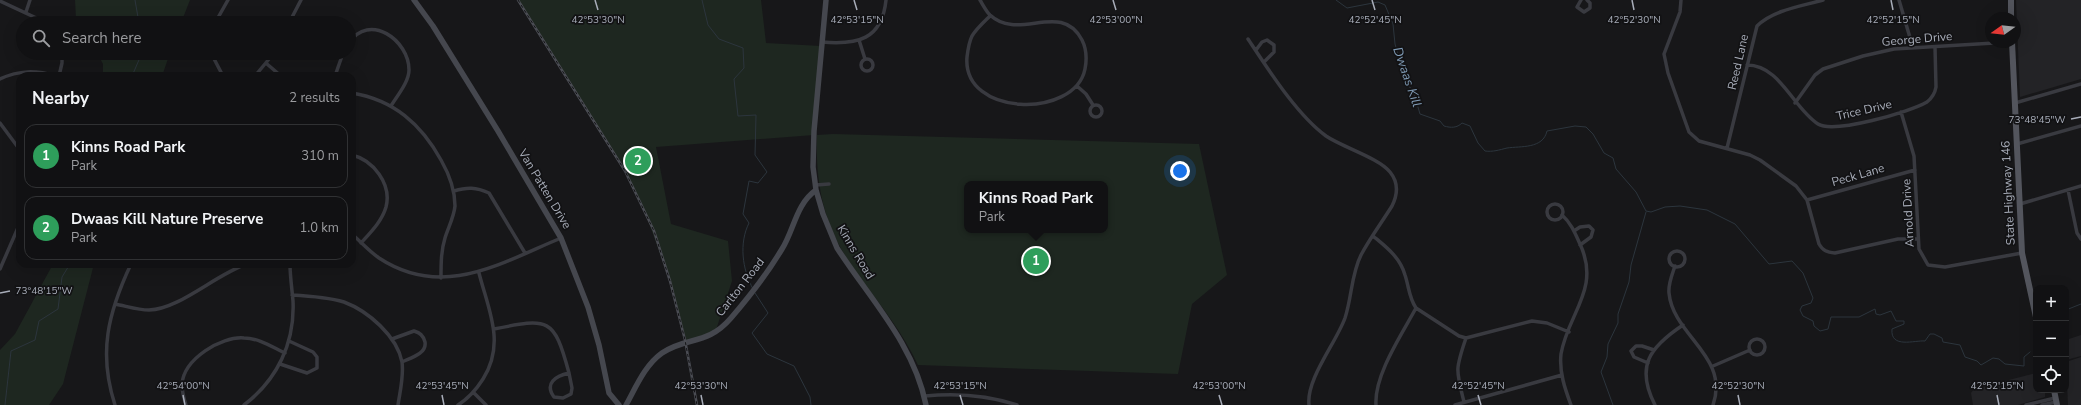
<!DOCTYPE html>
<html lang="en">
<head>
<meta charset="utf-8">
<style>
	body { margin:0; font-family:"Nunito Sans",sans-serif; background:#1e1f21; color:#f1f3f6 }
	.controls { position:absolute; right:12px; bottom:12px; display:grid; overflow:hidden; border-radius:8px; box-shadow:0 4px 16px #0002 }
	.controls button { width:36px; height:36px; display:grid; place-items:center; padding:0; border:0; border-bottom:1px solid #303133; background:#111113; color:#f1f3f6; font:20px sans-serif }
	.compass { position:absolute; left:1985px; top:12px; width:36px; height:36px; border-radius:50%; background:#111113; box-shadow:0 4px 16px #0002; rotate:255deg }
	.you { position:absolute; left:1180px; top:171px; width:14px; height:14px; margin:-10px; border:3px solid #fff; border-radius:50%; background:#1a73e8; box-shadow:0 0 0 6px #1a73e833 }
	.badge { display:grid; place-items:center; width:26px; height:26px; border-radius:50%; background:#b45309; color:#fff; font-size:13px; font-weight:700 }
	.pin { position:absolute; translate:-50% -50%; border:2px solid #fff; box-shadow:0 1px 4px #0006 }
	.popup { position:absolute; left:964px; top:181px; width:144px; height:52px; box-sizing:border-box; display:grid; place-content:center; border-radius:8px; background:#111113; filter:drop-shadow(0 1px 3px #0005); font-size:13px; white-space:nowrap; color:#9c9da0 }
	.popup b { font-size:15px; color:#f1f3f6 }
	.popup::after { content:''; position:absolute; left:50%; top:100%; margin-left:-8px; border:8px solid transparent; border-top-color:#111113 }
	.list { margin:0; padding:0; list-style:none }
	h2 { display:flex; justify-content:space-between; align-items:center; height:52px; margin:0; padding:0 16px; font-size:17px }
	h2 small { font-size:13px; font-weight:400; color:#9c9da0 }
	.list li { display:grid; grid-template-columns:26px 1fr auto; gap:12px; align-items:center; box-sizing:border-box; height:64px; margin:0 8px 8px; padding:0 8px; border:1px solid #303133; border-radius:12px }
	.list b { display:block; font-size:15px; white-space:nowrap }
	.list p { margin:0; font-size:13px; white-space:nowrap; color:#9c9da0 }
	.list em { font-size:13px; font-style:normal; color:#9c9da0 }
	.icon { flex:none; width:22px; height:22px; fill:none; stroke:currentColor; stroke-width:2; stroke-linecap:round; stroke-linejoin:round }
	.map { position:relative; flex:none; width:2081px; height:405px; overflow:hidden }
	.search { position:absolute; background:#111113; box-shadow:0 4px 16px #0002; left:16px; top:16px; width:340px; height:44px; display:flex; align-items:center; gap:10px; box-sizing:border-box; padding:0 14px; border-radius:22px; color:#9c9da0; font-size:15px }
	.panel { position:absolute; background:#111113; box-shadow:0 4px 16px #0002; left:16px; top:72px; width:340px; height:196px; border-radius:12px }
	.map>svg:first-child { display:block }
	.built { fill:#232326 }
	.green { fill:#1e2720; fill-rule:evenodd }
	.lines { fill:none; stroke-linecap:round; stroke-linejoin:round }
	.stream { stroke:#2c353d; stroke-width:1 }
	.street { stroke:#393a40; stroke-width:3.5 }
	.secondary { stroke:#45474e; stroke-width:5.5 }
	.primary { stroke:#53555d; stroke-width:6 }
	.rail-casing { stroke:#4a4c53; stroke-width:2.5 }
	.rail { stroke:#121214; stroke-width:1; stroke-dasharray:3; stroke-linecap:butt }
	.ticks { fill:none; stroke:#a8adb9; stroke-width:1.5 }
	.labels { text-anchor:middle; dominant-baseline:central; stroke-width:3.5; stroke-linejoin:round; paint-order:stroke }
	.street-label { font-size:12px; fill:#a8adb9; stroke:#121214 }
	.water-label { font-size:13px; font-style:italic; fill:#7f9ab4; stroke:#121214 }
	.ticks-label { font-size:10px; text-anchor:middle; fill:#a8adb9; stroke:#121214; stroke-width:3.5; stroke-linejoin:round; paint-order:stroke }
</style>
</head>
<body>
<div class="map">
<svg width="2081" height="405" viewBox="0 0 2081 405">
	<rect width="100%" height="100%" fill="#171719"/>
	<path class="built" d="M2016,0H2081V79L2020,97Z
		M2081,335V356L2066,360V340Z
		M2081,357V405H2068L2066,362Z
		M2036,373V390H2045V397L2018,405H1973L1971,393L1974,389Z"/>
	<path class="green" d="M75,0H190L181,23H79L76,19Z
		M517,0H761L766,43L821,46L814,135L656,147L671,224L728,241L732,281L715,333L687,343L671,284L645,212L627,175Z
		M97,53H170L162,76H103V64Z
		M833,134L1199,144L1227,275L1192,304L1178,374L918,365C903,333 882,307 861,279C826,233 815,191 817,135ZM967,184H1105V230H967Z
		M53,264H94L63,384L49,405H0V350L15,334Z"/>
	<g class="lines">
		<path class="stream" d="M135,0L139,23
			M702,0L708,25L719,39L743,48L744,68L734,79L738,116L756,115L755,155L767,172L758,183L749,181L743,214L749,223C739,243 742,269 753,289
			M1336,0L1347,8L1378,2L1385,5L1393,24L1395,44L1407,85L1413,90L1420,114L1440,121L1444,126C1451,128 1457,128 1462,123L1470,126L1478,143L1485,151C1493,152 1499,150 1507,148C1521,146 1543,149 1547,131L1575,126L1586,127L1593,134L1604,153L1613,158L1616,169L1636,192L1646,211L1651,212L1665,207L1680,206L1707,210L1735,224L1769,264L1792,261L1803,273L1813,298L1811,303L1802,306L1800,310L1803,316L1813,321L1814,326L1820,331L1828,329L1831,317H1859L1875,309L1876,314L1880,315L1891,311L1896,321H1904V324L1892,329C1890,349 1915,340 1925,341L1930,334H1934L1942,338L1943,342L1960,345L1965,357L1977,361L1981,365L1993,358L1999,359L2005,364L2024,366V357L2030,352
			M132,76L142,53
			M755,293L768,313L752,333L767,354L794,366L810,397L811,405
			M2066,310L2081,304
			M5,405L11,351L35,340L39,321L58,309L62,277L70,264
			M1613,405L1601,372L1607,357L1608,344L1618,323V314L1629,282L1631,265L1646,212"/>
		<path class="street" d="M980,0C983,5 986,11 990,15C1019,42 1061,0 1082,40C1087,50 1087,59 1085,69C1075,119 962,117 967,57C968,49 969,42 972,36C977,28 984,22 990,16
			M1581,0L1577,7L1584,12L1590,8V3L1587,0
			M1681,0L1680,12L1664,54L1668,73L1689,132L1699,141L1750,155L1760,160L1796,186L1807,200L1819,244C1823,251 1827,252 1835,253L1898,239H1918
			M1899,0L1913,48
			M0,1L47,23
			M26,12L30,0
			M215,23L228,0
			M289,23L301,0
			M1248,39C1268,69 1297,115 1326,136C1342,147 1379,158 1390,172C1399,183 1398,194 1392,206C1382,222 1370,238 1361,255C1351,275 1352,297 1345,318C1336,343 1306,379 1309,405
			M859,40L865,59
			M822,42C857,45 882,40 886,0
			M349,43C369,12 409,40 409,70C409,82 397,96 391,106
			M1256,50L1262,42L1267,40L1274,45V52L1265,61
			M211,53L223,76
			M861 65a6 6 0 1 1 12 0a6 6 0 1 1-12 0Z
			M267,64L281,76
			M1747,65C1780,65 1793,108 1818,124C1834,134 1910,112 1927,102C1932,98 1935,93 1936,87L1935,47
			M59,76L62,63V53
			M255,76L274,53
			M335,76L343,53
			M0,79C19,70 36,70 56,76
			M1077,86L1086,94L1093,105
			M352,93C394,100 421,124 441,160C449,174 455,189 455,206C454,217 448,228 445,238C441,251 441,264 441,278
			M1795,103L1815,75L1823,69L1863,56L1894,49L2011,42
			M2015,103L2081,84
			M1090 111a6 6 0 1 1 12 0a6 6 0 1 1-12 0Z
			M1901,112L1914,156L1919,249L1928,265L1945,267L2022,253
			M0,123L20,150
			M2017,144L2081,126
			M1727,148L1757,26C1773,10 1802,6 1823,0
			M352,155C373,160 392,184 386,207C382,221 371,232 361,243
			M816,185L829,184
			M2068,190L2077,233L2081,239
			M454,191C467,187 476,187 489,193L525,253
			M1807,200L1915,170
			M2020,204L2081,186
			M1547 212a8 8 0 1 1 16 0a8 8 0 1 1-16 0Z
			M1562,215C1571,223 1575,233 1580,244C1601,289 1568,313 1561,354C1559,372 1565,389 1571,405
			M1574,231L1580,227L1589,226L1593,230L1591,237L1580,245
			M352,234C361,242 369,251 379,258C443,300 501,263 561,238
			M1373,236C1386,247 1400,257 1405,275C1409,287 1409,298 1416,308L1459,336L1466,338L1532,321L1547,323L1569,332
			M1669 259a8 8 0 1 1 16 0a8 8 0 1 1-16 0Z
			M1675,266C1672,275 1668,284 1669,293C1673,336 1730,356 1713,405
			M0,269L20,223
			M292,295C310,296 327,297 344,302C368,311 397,336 402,362C404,376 400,391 398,405
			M115,304C126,306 138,310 149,310C180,309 216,274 247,264
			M494,329C549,318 554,317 569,373
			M392,339L414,331C420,333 423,335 425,342C427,354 410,358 402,362
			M1749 347a8 8 0 1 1 16 0a8 8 0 1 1-16 0Z
			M1648,363L1634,357L1631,351L1636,346H1642L1654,350
			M280,364L307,373L317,368V357L313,352L289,341
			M1713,366L1750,350
			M569,373L572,388L571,394L563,398L554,397C544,383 556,376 569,373Z
			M474,393L486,405
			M925,396C956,393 987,395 1017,405
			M1464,402C1456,370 1455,370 1466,338
			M115,405C98,353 108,313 131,264
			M186,405C184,399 182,391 182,384C184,359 221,336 244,338C259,338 272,347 285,353
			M244,405C277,380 295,343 293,301C292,289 290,276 290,264
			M458,405C469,398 476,390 483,379C506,343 488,309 479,273
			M1376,405C1374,375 1402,334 1416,308
			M1455,405L1562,375
			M1655,405C1635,366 1650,347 1683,325
			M2026,405L2055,398
			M2042,405L2056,402"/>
		<path class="secondary" d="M414,0L433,26L498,131L561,238L588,307L599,345L609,393L619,405
			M826,0L814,131L813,167L816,190L823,214L837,248C870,299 914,344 926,405
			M626,405C636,387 645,365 662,353C687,336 707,346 731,318C750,296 767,274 782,249C794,230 796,204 816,190"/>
		<path class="primary" d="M2011,0V18
			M2012,42L2022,253L2036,317
			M2054,390L2057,405"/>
		<g class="rail-casing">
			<path id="rail" d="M518,0L625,171L654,231L670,281L685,340L697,405"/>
		</g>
		<use href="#rail" class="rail"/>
	</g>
	<path class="ticks" d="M595,0L598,10M854,0L857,10M1113,0L1116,10M1372,0L1375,10M1632,0L1634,10M1891,0L1893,10M2071,119L2081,117M0,293L10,291M183,395L185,405M442,395L444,405M701,395L703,405M960,395L963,405M1219,395L1222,405M1478,395L1481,405M1738,395L1740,405M1997,395L1999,405"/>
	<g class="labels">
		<g class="street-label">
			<text transform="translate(1917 39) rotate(-5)">George Drive</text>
			<text transform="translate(1738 62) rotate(-77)">Reed Lane</text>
			<text transform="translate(1864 110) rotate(-13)">Trice Drive</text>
			<text transform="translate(1858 175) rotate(-16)">Peck Lane</text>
			<text transform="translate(545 189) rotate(59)">Van Patten Drive</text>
			<text transform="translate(2008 193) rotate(-93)">State Highway 146</text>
			<text transform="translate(1908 213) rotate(-93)">Arnold Drive</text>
			<text transform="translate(856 252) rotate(59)">Kinns Road</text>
			<text transform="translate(740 287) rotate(-52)">Carlton Road</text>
		</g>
		<g class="water-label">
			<text transform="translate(1407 77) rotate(71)">Dwaas Kill</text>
		</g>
	</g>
	<g class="ticks-label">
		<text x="598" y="23">42°53'30"N</text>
		<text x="857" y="23">42°53'15"N</text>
		<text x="1116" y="23">42°53'00"N</text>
		<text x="1375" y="23">42°52'45"N</text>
		<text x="1634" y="23">42°52'30"N</text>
		<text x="1893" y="23">42°52'15"N</text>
		<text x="2037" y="123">73°48'45"W</text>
		<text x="44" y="294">73°48'15"W</text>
		<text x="183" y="389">42°54'00"N</text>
		<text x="442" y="389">42°53'45"N</text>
		<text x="701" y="389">42°53'30"N</text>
		<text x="960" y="389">42°53'15"N</text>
		<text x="1219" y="389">42°53'00"N</text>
		<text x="1478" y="389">42°52'45"N</text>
		<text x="1738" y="389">42°52'30"N</text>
		<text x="1997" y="389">42°52'15"N</text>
	</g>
</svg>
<div class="controls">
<button>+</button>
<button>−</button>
<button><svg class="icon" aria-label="locate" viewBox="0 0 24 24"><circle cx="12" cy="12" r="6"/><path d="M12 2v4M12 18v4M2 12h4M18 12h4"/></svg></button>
</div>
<svg class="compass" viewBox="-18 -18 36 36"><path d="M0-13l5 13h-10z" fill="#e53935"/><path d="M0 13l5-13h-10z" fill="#9c9da0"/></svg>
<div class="you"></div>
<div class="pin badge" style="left:1036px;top:261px;background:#2e9e5b">1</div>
<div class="popup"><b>Kinns Road Park</b>Park</div>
<div class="pin badge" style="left:638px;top:161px;background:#2e9e5b">2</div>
<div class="search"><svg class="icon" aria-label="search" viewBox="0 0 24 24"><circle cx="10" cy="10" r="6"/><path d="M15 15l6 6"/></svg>Search here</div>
<section class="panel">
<h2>Nearby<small>2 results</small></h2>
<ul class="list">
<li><span class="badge" style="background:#2e9e5b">1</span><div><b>Kinns Road Park</b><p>Park</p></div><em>310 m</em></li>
<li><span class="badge" style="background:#2e9e5b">2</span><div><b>Dwaas Kill Nature Preserve</b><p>Park</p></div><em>1.0 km</em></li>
</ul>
</section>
</div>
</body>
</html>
